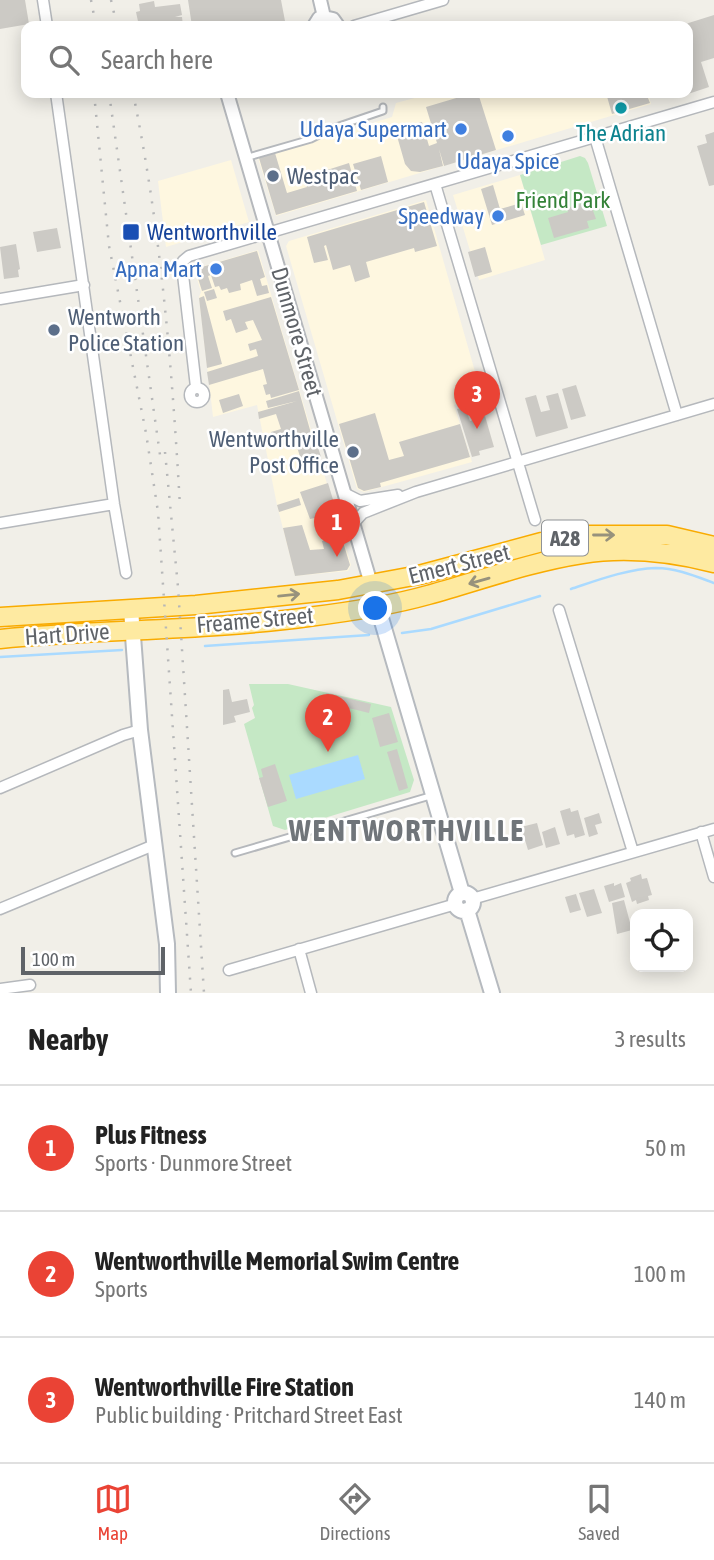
<!DOCTYPE html>
<html lang="en">
<head>
<meta charset="utf-8">
<style>
	body { margin:0; font-family:"Asap Condensed",sans-serif; background:#f6f6f6; color:#222 }
	.controls { position:absolute; right:21px; bottom:21px; display:grid; overflow:hidden; border-radius:14px; box-shadow:0 4px 18px #0003 }
	.controls button { width:63px; height:63px; display:grid; place-items:center; padding:0; border:0; border-bottom:2px solid #e0e0e0; background:#fff; color:#222; font:35px sans-serif }
	.scale { position:absolute; left:21px; bottom:18px; width:144px; box-sizing:border-box; padding-left:7px; border:4px solid #5f6368; border-top:0; font-size:19px; line-height:24px; white-space:nowrap; color:#5f6368; -webkit-text-stroke:5px #fff; paint-order:stroke }
	.you { position:absolute; left:376px; top:609px; width:24px; height:24px; margin:-18px; border:5px solid #fff; border-radius:50%; background:#1a73e8; box-shadow:0 0 0 10px #1a73e833 }
	.badge { display:grid; place-items:center; width:46px; height:46px; border-radius:50%; background:#ea4335; color:#fff; font-size:23px; font-weight:700 }
	.pin { position:absolute; translate:-50% -58px; filter:drop-shadow(0 2px 4px #0008) }
	.pin::after { content:''; position:absolute; top:37px; width:24px; height:21px; background:inherit; clip-path:polygon(0 0,100% 0,50% 100%) }
	.list { margin:0; padding:0; list-style:none }
	h2 { display:flex; justify-content:space-between; align-items:center; height:91px; margin:0; padding:0 28px; font-size:30px }
	h2 small { font-size:23px; font-weight:400; color:#767676 }
	.list li { display:grid; grid-template-columns:46px 1fr auto; gap:21px; align-items:center; box-sizing:border-box; height:126px; padding:0 28px; border-top:2px solid #e0e0e0 }
	.list b { display:block; font-size:26px; white-space:nowrap }
	.list p { margin:0; font-size:23px; white-space:nowrap; color:#767676 }
	.list em { font-size:23px; font-style:normal; color:#767676 }
	.icon { flex:none; width:38px; height:38px; fill:none; stroke:currentColor; stroke-width:2; stroke-linecap:round; stroke-linejoin:round }
	.map { position:relative; flex:none; width:714px; height:993px; overflow:hidden }
	.search { position:absolute; background:#fff; box-shadow:0 4px 18px #0003; left:21px; right:21px; top:21px; height:77px; display:flex; align-items:center; gap:18px; box-sizing:border-box; padding:0 24px; border-radius:14px; color:#767676; font-size:26px }
	.sheet { height:469px; background:#fff }
	nav { display:flex; justify-content:space-around; align-items:center; box-sizing:border-box; height:98px; border-top:2px solid #e0e0e0; background:#fff; font-size:19px; color:#767676 }
	nav a { display:grid; justify-items:center; gap:4px }
	nav .on { color:#ea4335 }
	.map>svg:first-child { display:block }
	.commercial { fill:#fef7e0 }
	.green { fill:#c5e8c5 }
	.water { fill:#aadaff }
	.lines { fill:none; stroke-linecap:round; stroke-linejoin:round }
	.stream { stroke:#aadaff; stroke-width:2.5 }
	.building { fill:#cccac5 }
	.service-casing { stroke:#b5b8bc; stroke-width:9 }
	.minor-casing { stroke:#b5b8bc; stroke-width:13 }
	.tertiary-casing { stroke:#b5b8bc; stroke-width:16 }
	.secondary-casing { stroke:#b6babf; stroke-width:18 }
	.trunk-casing { stroke:#f9ab00; stroke-width:21 }
	.service { stroke:#fff; stroke-width:5 }
	.minor { stroke:#fff; stroke-width:10 }
	.tertiary { stroke:#fff; stroke-width:12 }
	.secondary { stroke:#fff; stroke-width:14 }
	.trunk { stroke:#feeaa1; stroke-width:18 }
	.rail { stroke:#b6b7b8; stroke-width:2.5; stroke-dasharray:2 9; stroke-linecap:butt }
	.oneway { stroke:#97927c }
	.culture-dot { fill:#0f9aa8; stroke:#fff; stroke-width:2.5 }
	.shop-dot { fill:#3f7fe0; stroke:#fff; stroke-width:2.5 }
	.service-dot { fill:#5c6f8a; stroke:#fff; stroke-width:2.5 }
	.transit-dot { fill:#1a4fb4; stroke:#fff; stroke-width:2.5 }
	.labels { text-anchor:middle; dominant-baseline:central; stroke-width:5; stroke-linejoin:round; paint-order:stroke }
	.shield { fill:#fff; stroke:#8f9295; stroke-width:2 }
	.shield-label { font-size:21px; font-weight:bold; fill:#5f6368 }
	.shop-label { font-size:23px; fill:#366cbe; stroke:#fff; text-anchor:end }
	.culture-label { font-size:23px; fill:#0d838f; stroke:#fff }
	.service-label { font-size:23px; fill:#4e5e75; stroke:#fff; text-anchor:start }
	.park-label { font-size:23px; fill:#348238; stroke:#fff }
	.transit-label { font-size:23px; fill:#164399; stroke:#fff; text-anchor:start }
	.street-label { font-size:23px; fill:#5f6368; stroke:#fff }
	.district-label { font-size:30px; font-weight:bold; letter-spacing:2px; fill:#70757a; stroke:#fff }
</style>
</head>
<body>
<div class="map">
<svg width="714" height="993" viewBox="0 0 714 993">
	<rect width="100%" height="100%" fill="#f1efe8"/>
	<path class="commercial" d="M433,93H648L651,104L276,216L258,158L392,117L396,103Z
		M231,160L249,222L166,247L158,181Z
		M520,175L545,260L479,280L453,195Z
		M426,200L482,396L454,405L472,462L364,492L357,489L286,246L289,241Z
		M258,250L351,565L348,571L295,576L277,505L257,405L213,417L199,297L201,292L194,269Z"/>
	<path class="green" d="M580,156L585,158L588,163L607,226L541,245L520,175Z
		M249,684H288L391,707L414,780L410,792L285,830L273,826L244,724L255,718L252,708L254,705Z"/>
	<path class="water" d="M312,706L347,714L342,735L307,727Z
		M358,755L365,779L296,799L289,775Z"/>
	<g class="lines">
		<path class="stream" d="M571,589C598,580 627,569 656,568C676,568 695,576 714,583
			M402,633L431,629L540,596
			M205,646L369,635
			M0,657L122,650"/>
	</g>
	<path class="building" d="M0,0H25L29,24L0,29Z
		M188,0H281L285,21L256,26L255,22L234,26H192Z
		M154,1L155,7L180,4L182,15L175,17H182L183,26H139L136,12L140,11L139,4Z
		M714,15V58L701,62L709,87L688,94V26H679Z
		M473,93H478L496,150L444,166L439,149L443,166L420,172L411,171L405,164L395,129L422,122L429,146L437,143L426,107Z
		M606,93H646L650,103L612,114Z
		M714,132V185L709,186L697,146L707,143L705,135Z
		M275,153L287,193L307,187L306,183L326,177L324,171L349,163L357,191L276,215L259,158Z
		M381,156L388,182L361,190L353,164Z
		M493,185L500,209L521,203L525,215L492,225L481,189Z
		M424,202L437,246L415,252L414,248L366,262L370,277L355,282L350,265L333,270L326,245L324,246L328,260L314,263L307,237Z
		M581,204L582,208L591,205L596,219L587,221L589,228L554,238L548,218L568,212L567,208Z
		M57,228L61,248L37,252L33,232Z
		M16,244L20,269L18,270L19,277L4,279L0,247Z
		M485,247L492,272L475,277L468,252Z
		M257,251L265,277L260,279L262,286L267,285L269,293L257,296L252,280L240,284L241,290L229,293L227,288L221,290L219,286L215,287L211,275L208,276L212,288L202,291L195,269Z
		M214,289L217,298L207,301L204,292Z
		M204,296L222,364L207,368L199,298Z
		M271,297L299,390L271,398L270,394L266,395L263,385L267,384L263,369L209,385L207,372L258,356L256,349L250,351L248,344L262,340L253,320L245,322L248,329L236,333L231,319L226,321L223,311Z
		M576,385L586,416L571,420L562,389Z
		M299,391L312,437L276,447L271,432L281,429L276,414L259,419L258,412L297,401L268,408L266,401Z
		M558,393L568,428L536,437L525,398L536,395L541,412L550,410L546,396Z
		M239,394L243,406L223,413L219,400Z
		M465,407L470,421L485,416L494,447L479,451L480,455L472,457L457,409Z
		M375,413L389,460L404,456L399,442L460,424L470,457L380,483L381,487L364,491L358,488L339,424Z
		M316,441L321,457L302,463L297,447Z
		M328,483L337,513L310,519L300,492Z
		M299,498L301,505L279,512L277,505Z
		M336,519L350,565L347,570L295,576L283,528L302,525L310,550L324,549L322,541L325,540L320,522Z
		M229,689L232,702L247,699L250,712L234,716L236,722L223,725V690Z
		M326,693L371,704L369,713L324,702Z
		M389,713L398,742L380,747L372,718Z
		M397,749L408,788L399,791L387,752Z
		M275,764L287,801L268,807L259,778L263,777L261,769Z
		M570,808L571,812L578,810L585,835L575,838L574,834L567,836L560,811Z
		M599,813L602,823L595,825L598,834L589,837L584,818Z
		M537,823L543,845L528,850L521,827Z
		M555,827L560,844L546,848L542,832Z
		M641,874L642,879L647,878L652,895L648,896L649,900L637,904L636,900L632,902L626,883L631,881L630,878Z
		M614,883V886L621,883L625,897L609,902L604,886Z
		M594,889L602,913L587,917L579,893Z
		M576,894L581,910L570,913L565,897Z
		M624,900L632,930L617,934L612,903Z"/>
	<g class="lines">
		<g class="service-casing">
			<path id="service" d="M245,158L311,139L333,128L383,111V107
				M235,853L430,796"/>
		</g>
		<g class="minor-casing">
			<path id="minor" d="M43,0L47,26
				M354,26L443,0
				M56,93L114,504L126,573
				M595,137L677,415
				M435,184L535,520
				M0,299L84,285
				M196,387L182,266L183,261L189,256L714,102
				M190 395a7 7 0 1 1 14 0a7 7 0 1 1-14 0Z
				M344,493L360,501L398,495
				M0,523L114,504
				M353,524L363,513L416,492L714,404
				M559,610L633,852
				M0,788L123,735L140,730
				M701,832L714,877
				M472,899L714,829
				M0,909L154,845
				M299,949L311,993
				M229,970L456,904
				M0,989L30,985"/>
		</g>
		<g class="tertiary-casing">
			<path id="tertiary" d="M320,0L324,17
				M324,17L333,19L338,26
				M314,26L319,18L324,17
				M227,93L371,584"/>
		</g>
		<g class="secondary-casing">
			<path id="secondary" d="M371,584L462,893
				M131,609L140,730L167,944L168,993
				M455 902a9 9 0 1 1 18 0a9 9 0 1 1-18 0Z
				M467,910L492,993"/>
		</g>
		<g class="trunk-casing">
			<path id="trunk" d="M0,617L196,605L338,590L419,575L542,542L586,535H667L714,546
				M0,639C102,629 207,631 308,617C348,612 389,606 428,595C479,581 530,562 582,554C626,547 671,552 714,563"/>
		</g>
		<use href="#service" class="service"/>
		<use href="#minor" class="minor"/>
		<use href="#tertiary" class="tertiary"/>
		<use href="#secondary" class="secondary"/>
		<use href="#trunk" class="trunk"/>
		<path class="rail" d="M91,0L96,26
			M111,0L117,26
			M94,93L109,246L146,433L158,512L191,993
			M109,93L161,462
			M133,93C161,229 172,368 180,506
			M165,452L178,587L204,993"/>
	</g>
	<defs><path id="oneway-shaft" d="M-6 0H5M1.5-3L5.5 0L1.5 3" fill="none" stroke-width="1.6" stroke-linecap="round" stroke-linejoin="round" transform="scale(1.75)"/></defs>
	<g class="oneway">
		<use href="#oneway-shaft" transform="translate(604 535)"/>
		<use href="#oneway-shaft" transform="translate(479 581) rotate(164)"/>
		<use href="#oneway-shaft" transform="translate(289 595) rotate(-6)"/>
	</g>
	<circle class="culture-dot" cx="621" cy="108" r="7"/>
	<g class="shop-dot">
		<circle cx="461" cy="129" r="7"/>
		<circle cx="508" cy="136" r="7"/>
		<circle cx="498" cy="216" r="7"/>
		<circle cx="216" cy="269" r="7"/>
	</g>
	<g class="service-dot">
		<circle cx="273" cy="176" r="7"/>
		<circle cx="54" cy="330" r="7"/>
		<circle cx="353" cy="452" r="7"/>
	</g>
	<rect class="transit-dot" x="122" y="223" width="18" height="18" rx="3.5"/>
	<g class="labels">
		<rect class="shield" x="542" y="520.5" width="46" height="35" rx="5"/>
		<g class="shield-label">
			<text x="565" y="538">A28</text>
		</g>
		<g class="shop-label">
			<text x="447" y="129">Udaya Supermart</text>
			<text x="508" y="161" text-anchor="middle">Udaya Spice</text>
			<text x="484" y="216">Speedway</text>
			<text x="202" y="269">Apna Mart</text>
		</g>
		<g class="culture-label">
			<text x="621" y="133">The Adrian</text>
		</g>
		<g class="service-label">
			<text x="287" y="176">Westpac</text>
			<text x="68" y="317">Wentworth<tspan x="68" dy="26">Police Station</tspan></text>
			<text x="339" y="439" text-anchor="end">Wentworthville<tspan x="339" dy="26">Post Office</tspan></text>
		</g>
		<g class="park-label">
			<text x="563" y="200">Friend Park</text>
		</g>
		<g class="transit-label">
			<text x="147" y="232">Wentworthville</text>
		</g>
		<g class="street-label">
			<text transform="translate(297 332) rotate(74)">Dunmore Street</text>
			<text transform="translate(459 564) rotate(-14)">Emert Street</text>
			<text transform="translate(255 620) rotate(-5)">Freame Street</text>
			<text transform="translate(67 634) rotate(-4)">Hart Drive</text>
		</g>
		<g class="district-label">
			<text x="407" y="830">WENTWORTHVILLE</text>
		</g>
	</g>
</svg>
<div class="controls">
<button><svg class="icon" aria-label="locate" viewBox="0 0 24 24"><circle cx="12" cy="12" r="6"/><path d="M12 2v4M12 18v4M2 12h4M18 12h4"/></svg></button>
</div>
<div class="scale">100 m</div>
<div class="you"></div>
<div class="pin badge" style="left:337px;top:557px">1</div>
<div class="pin badge" style="left:328px;top:752px">2</div>
<div class="pin badge" style="left:477px;top:429px">3</div>
<div class="search"><svg class="icon" aria-label="search" viewBox="0 0 24 24"><circle cx="10" cy="10" r="6"/><path d="M15 15l6 6"/></svg>Search here</div>
</div>
<section class="sheet">
<h2>Nearby<small>3 results</small></h2>
<ul class="list">
<li><span class="badge">1</span><div><b>Plus Fitness</b><p>Sports · Dunmore Street</p></div><em>50 m</em></li>
<li><span class="badge">2</span><div><b>Wentworthville Memorial Swim Centre</b><p>Sports</p></div><em>100 m</em></li>
<li><span class="badge">3</span><div><b>Wentworthville Fire Station</b><p>Public building · Pritchard Street East</p></div><em>140 m</em></li>
</ul>
</section>
<nav>
<a class="on"><svg class="icon" aria-label="map" viewBox="0 0 24 24"><path d="M3 6l6-2 6 2 6-2v14l-6 2-6-2-6 2zM9 4v14M15 6v14"/></svg>Map</a>
<a><svg class="icon" aria-label="directions" viewBox="0 0 24 24"><path d="M12 3l9 9-9 9-9-9zM9 14v-3h6M13 9l2 2-2 2"/></svg>Directions</a>
<a><svg class="icon" aria-label="saved" viewBox="0 0 24 24"><path d="M7 4h10v16l-5-4-5 4z"/></svg>Saved</a>
</nav>
</body>
</html>
